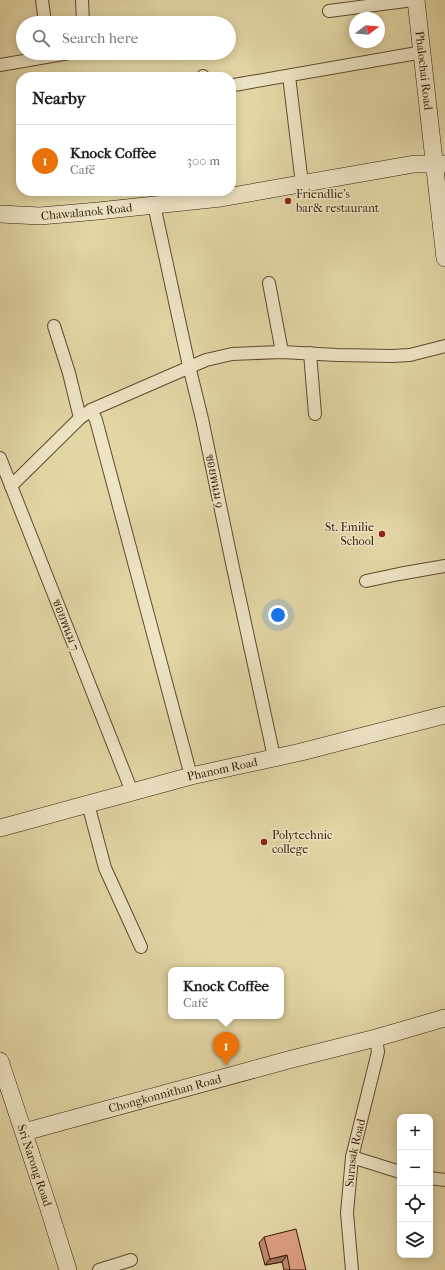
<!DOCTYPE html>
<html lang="en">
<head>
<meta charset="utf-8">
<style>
	body { margin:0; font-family:"IM FELL French Canon","Noto Serif Thai",serif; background:#f6f6f6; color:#222 }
	.controls { position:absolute; right:12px; bottom:12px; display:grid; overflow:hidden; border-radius:8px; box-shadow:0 2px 10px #0003 }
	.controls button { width:36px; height:36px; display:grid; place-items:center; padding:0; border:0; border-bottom:1px solid #e0e0e0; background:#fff; color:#222; font:20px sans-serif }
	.compass { position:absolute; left:349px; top:12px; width:36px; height:36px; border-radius:50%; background:#fff; box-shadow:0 2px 10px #0003; rotate:74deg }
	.you { position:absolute; left:278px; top:615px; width:14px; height:14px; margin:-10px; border:3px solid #fff; border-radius:50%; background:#1a73e8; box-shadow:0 0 0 6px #1a73e833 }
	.badge { display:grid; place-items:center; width:26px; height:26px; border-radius:50%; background:#b45309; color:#fff; font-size:13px; font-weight:700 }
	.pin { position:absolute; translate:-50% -33px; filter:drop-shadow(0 1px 2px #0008) }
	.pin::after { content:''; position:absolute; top:21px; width:14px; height:12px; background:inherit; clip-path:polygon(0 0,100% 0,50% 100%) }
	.popup { position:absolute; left:168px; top:967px; width:116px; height:52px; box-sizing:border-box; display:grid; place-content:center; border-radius:8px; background:#fff; filter:drop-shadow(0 1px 3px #0005); font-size:13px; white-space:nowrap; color:#767676 }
	.popup b { font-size:15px; color:#222 }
	.popup::after { content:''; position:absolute; left:50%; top:100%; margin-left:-8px; border:8px solid transparent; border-top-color:#fff }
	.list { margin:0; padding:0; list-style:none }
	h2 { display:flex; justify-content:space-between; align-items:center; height:52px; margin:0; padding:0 16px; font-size:17px }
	h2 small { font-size:13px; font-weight:400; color:#767676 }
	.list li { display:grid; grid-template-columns:26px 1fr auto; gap:12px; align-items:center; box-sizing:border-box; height:72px; padding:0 16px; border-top:1px solid #e0e0e0 }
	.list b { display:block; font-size:15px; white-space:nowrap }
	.list p { margin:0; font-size:13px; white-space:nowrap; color:#767676 }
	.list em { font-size:13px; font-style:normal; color:#767676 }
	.icon { flex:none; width:22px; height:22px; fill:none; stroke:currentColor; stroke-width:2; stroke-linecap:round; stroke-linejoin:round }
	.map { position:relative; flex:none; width:445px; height:1270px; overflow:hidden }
	.search { position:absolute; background:#fff; box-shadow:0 2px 10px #0003; left:16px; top:16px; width:220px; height:44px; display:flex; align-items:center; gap:10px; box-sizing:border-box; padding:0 14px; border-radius:22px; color:#767676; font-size:15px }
	.panel { position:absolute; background:#fff; box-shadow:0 2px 10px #0003; left:16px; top:72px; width:220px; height:124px; border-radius:16px }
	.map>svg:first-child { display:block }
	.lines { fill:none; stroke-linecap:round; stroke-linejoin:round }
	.street-casing { stroke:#604a2d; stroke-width:14 }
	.secondary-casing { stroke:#351c05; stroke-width:18 }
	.street { stroke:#ede4c4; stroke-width:12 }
	.secondary { stroke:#ede4c4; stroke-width:17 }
	.wall { fill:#be8870; stroke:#351c05 }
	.shaded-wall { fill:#9b6f5b; stroke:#351c05 }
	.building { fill:#dd9e82; stroke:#351c05 }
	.poi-dot { fill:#8f2418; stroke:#ede4c4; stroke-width:1.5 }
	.labels { text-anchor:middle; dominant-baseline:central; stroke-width:3; stroke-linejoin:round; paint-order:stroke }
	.street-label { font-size:12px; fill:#351c05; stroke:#ede4c4 }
	.poi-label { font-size:12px; fill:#351c05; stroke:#ede4c4; text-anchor:start }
</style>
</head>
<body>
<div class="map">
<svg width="445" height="1270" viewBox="0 0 445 1270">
	<rect width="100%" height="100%" fill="#e3d6a5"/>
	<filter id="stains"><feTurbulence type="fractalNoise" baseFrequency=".005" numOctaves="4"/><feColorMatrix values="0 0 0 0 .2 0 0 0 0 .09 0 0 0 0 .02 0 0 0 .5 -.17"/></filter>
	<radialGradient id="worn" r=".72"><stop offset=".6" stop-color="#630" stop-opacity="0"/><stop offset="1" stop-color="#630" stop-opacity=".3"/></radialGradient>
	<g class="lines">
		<g class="street-casing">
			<g id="street">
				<path d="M42,0L45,23"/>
				<path d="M82,0L83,23"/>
				<path d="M329,11L413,0"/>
				<path d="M0,65L69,53"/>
				<path d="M203,76V77"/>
				<path d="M289,76L302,184"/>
				<path d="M234,85L423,52"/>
				<path d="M154,205L189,366L202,419L232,563L274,757"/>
				<path d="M269,283L282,352"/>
				<path d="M54,326L69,373L80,418"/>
				<path d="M310,353L315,414"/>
				<path d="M91,410L96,420L191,776"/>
				<path d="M0,458L132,792"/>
				<path d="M11,486L80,418L91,410L206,360L232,354L282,352L337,355L392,356L410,355L445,346"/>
				<path d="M366,581L399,574L445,566"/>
				<path d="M88,804L105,868L141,947"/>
				<path d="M352,1157L400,1172"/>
				<path d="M430,1178L445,1180"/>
				<path d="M99,1270L131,1260"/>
				<path id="s1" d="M352,1270L347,1213L352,1157L378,1052L376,1038"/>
			</g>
		</g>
		<g class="secondary-casing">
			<g id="secondary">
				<path id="s2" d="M416,0L445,258"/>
				<path id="s3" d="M0,214L40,216L98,211L221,198L414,164H445"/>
				<path id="s4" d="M0,828L191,776L301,752L445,715"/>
				<path id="s5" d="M0,1061L48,1206L68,1270"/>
				<path id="s6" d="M24,1132L292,1059L376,1038L445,1018"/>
			</g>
		</g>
		<use href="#street" class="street"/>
		<use href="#secondary" class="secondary"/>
	</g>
	<path class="wall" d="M264,1237L306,1270H284L282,1262L265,1265L259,1243Z"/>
	<path class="shaded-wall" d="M287,1255L282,1262L265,1265L270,1259Z"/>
	<path class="building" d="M296,1229L306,1270H290L287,1255L270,1259L264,1237Z"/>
	<g class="poi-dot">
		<circle cx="288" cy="201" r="4"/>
		<circle cx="382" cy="534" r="4"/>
		<circle cx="264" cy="842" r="4"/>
	</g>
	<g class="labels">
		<g class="street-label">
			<text stroke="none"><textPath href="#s2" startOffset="71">Phalochai Road</textPath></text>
			<text stroke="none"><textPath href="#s3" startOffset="87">Chawalanok Road</textPath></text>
			<text transform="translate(215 481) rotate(79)">ซอยพนม 9</text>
			<text transform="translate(66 625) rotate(69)">ซอยพนม 7</text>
			<text stroke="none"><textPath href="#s4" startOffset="230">Phanom Road</textPath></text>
			<text stroke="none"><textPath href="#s6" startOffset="146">Chongkonnithan Road</textPath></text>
			<text stroke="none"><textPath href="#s1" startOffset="118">Surasak Road</textPath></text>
			<text stroke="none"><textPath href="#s5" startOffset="110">Sri Narong Road</textPath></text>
		</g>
		<g class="poi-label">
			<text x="296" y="194">Friendlie's<tspan x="296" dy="14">bar&amp; restaurant</tspan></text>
			<text x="374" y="527" text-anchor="end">St. Emilie<tspan x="374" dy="14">School</tspan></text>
			<text x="272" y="835">Polytechnic<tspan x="272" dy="14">college</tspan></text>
		</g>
	</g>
	<rect width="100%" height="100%" filter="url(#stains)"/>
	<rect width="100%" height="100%" fill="url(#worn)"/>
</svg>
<div class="controls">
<button>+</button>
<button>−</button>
<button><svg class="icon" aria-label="locate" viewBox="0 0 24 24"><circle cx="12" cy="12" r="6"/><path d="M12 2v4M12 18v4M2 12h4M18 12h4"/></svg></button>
<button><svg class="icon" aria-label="layers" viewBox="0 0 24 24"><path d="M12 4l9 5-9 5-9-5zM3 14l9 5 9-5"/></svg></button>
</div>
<svg class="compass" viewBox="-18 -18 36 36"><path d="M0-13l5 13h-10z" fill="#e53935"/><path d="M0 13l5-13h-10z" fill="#767676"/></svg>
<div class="you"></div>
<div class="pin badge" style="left:226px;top:1065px;background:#e8710a">1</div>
<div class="popup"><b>Knock Coffee</b>Café</div>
<div class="search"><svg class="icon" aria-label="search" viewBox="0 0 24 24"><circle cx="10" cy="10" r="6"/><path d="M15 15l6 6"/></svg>Search here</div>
<section class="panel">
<h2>Nearby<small></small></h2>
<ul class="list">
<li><span class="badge" style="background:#e8710a">1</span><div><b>Knock Coffee</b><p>Café</p></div><em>300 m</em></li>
</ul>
</section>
</div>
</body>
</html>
